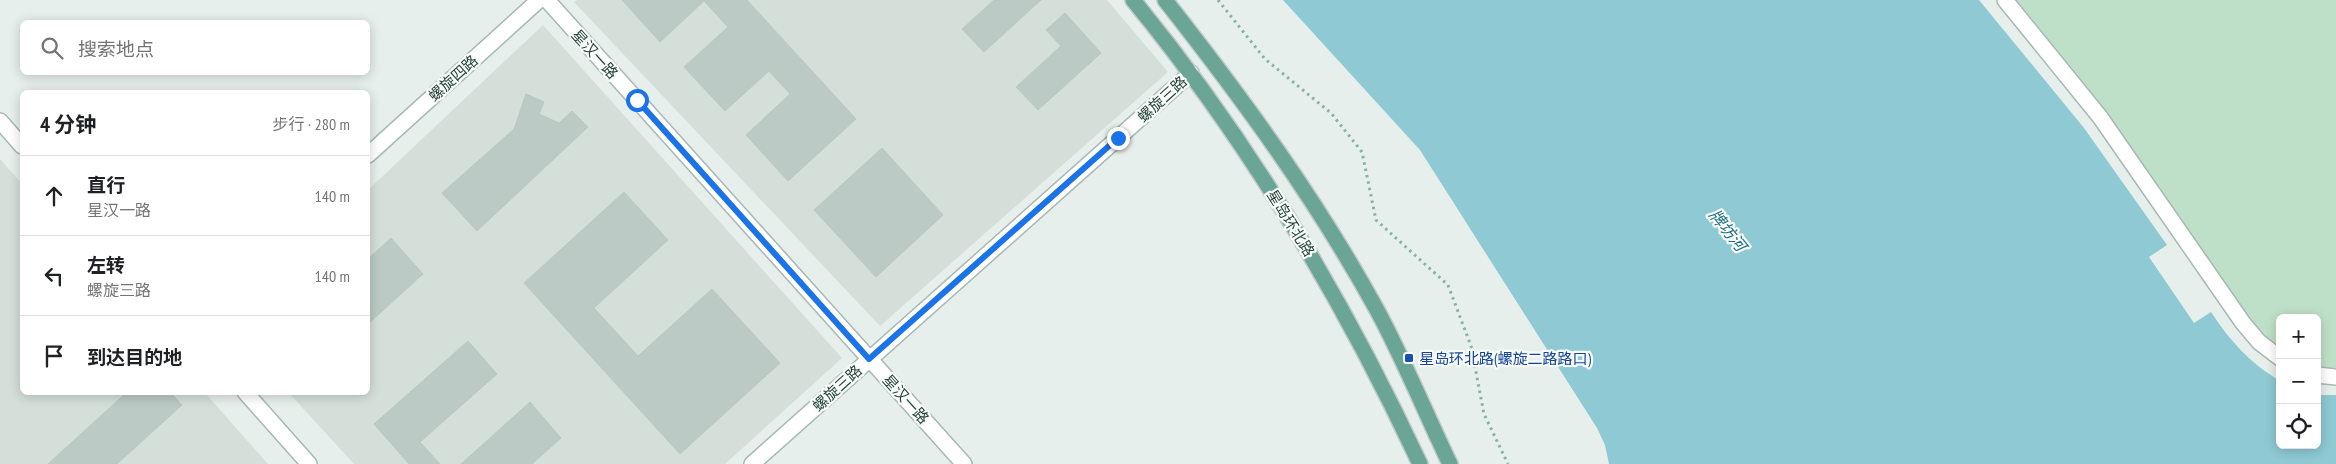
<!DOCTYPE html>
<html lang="zh">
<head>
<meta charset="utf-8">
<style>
	body { margin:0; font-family:"PT Sans Narrow","Noto Sans SC",sans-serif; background:#f6f6f6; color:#202124 }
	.controls { position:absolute; right:15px; bottom:15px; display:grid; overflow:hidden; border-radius:8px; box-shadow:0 2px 12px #0003 }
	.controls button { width:45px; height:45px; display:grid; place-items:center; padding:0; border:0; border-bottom:1px solid #e0e0e0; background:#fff; color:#202124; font:25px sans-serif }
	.stop { position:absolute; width:15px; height:15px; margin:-11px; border:4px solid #1a73e8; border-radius:50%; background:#fff }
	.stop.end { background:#1a73e8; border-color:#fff; box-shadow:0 1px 5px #0008 }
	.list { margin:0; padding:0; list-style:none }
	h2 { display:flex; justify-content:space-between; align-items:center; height:65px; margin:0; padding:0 20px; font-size:21px }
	h2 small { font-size:16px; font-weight:400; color:#757577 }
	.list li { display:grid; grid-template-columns:32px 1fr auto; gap:15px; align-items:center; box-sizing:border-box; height:80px; padding:0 20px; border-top:1px solid #e0e0e0 }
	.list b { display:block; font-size:19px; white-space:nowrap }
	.list p { margin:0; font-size:16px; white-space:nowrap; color:#757577 }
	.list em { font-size:16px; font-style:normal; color:#757577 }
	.icon { flex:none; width:28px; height:28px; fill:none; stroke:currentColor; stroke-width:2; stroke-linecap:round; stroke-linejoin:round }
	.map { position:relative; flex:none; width:2336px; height:464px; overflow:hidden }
	.search { position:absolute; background:#fff; box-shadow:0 2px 12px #0003; left:20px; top:20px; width:350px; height:55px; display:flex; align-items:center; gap:12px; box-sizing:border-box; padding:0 18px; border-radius:8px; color:#757577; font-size:19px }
	.panel { position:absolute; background:#fff; box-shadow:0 2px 12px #0003; left:20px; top:90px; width:350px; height:305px; border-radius:8px }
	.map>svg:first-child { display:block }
	.built { fill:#d4dfda }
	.green { fill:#bfe0c8 }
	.water { fill:#8ec9d4 }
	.building { fill:#bbcac4; stroke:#b8c9c2 }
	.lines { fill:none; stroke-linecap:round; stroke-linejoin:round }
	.minor-casing { stroke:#a8b8b2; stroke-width:18 }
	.major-casing { stroke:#c2cac8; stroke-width:18 }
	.path { stroke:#86b3a5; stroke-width:3; stroke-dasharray:2.5 4; stroke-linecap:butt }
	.minor { stroke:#fff; stroke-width:15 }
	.major { stroke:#6aa596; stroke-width:15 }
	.route { stroke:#1a73e8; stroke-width:6 }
	.transit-dot { fill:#1a4fb4; stroke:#f7fbf9; stroke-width:2 }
	.labels { text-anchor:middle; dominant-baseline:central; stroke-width:4.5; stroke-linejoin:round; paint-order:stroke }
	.street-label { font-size:15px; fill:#24423a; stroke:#f7fbf9 }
	.transit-label { font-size:15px; fill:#164399; stroke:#f7fbf9; text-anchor:start }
	.water-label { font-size:16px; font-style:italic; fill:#1c6f80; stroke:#f7fbf9 }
</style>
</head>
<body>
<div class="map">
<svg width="2336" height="464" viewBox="0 0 2336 464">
	<rect width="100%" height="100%" fill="#e6efeb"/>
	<path class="built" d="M577,0H1107L1168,72L880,326L574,2Z
		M543,25L842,358L725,464H354L289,393L368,392V190Z
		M0,159L22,184V392L205,393L268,464H0Z"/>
	<path class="green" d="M2012,0H2336V371L2317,369V318H2280V351L2263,338Z"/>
	<path class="water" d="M1283,0H1979L2084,128L2167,245L2149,257L2194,323L2211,312C2230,341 2250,363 2280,381V445H2317V395H2336V464H1609L1605,445L1597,428L1420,150Z"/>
	<path class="building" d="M622,0H747L856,119L788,181L746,135L790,94L769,71L725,111L684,67L728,27L704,1L660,42Z
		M994,0H1041L984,52L962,29Z
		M1065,13L1101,53L1038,110L1016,87L1061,46L1046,30Z
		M526,94L544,102L539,114L559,123L572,111L588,127L477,231L442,193L514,129Z
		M882,148L943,215L876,277L814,210Z
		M624,192L668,240L594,308L638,356L712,289L780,363L680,454L524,283Z
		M391,238L423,274L368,324V259Z
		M468,341L497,374L420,442L440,464H409L374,424Z
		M127,392H170L182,405L117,464H48Z
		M530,402L561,438L532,464H461Z"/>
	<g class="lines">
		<g class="minor-casing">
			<path id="minor" d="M547,0L964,464
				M2005,0L2100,117L2243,323L2259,342L2280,358
				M0,121L22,146
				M368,155L539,0
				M2317,375L2336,377
				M245,392L309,464
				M752,464L1191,73"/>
		</g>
		<g class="major-casing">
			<path id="major" d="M1133,0C1249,141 1343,299 1420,464
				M1165,0C1243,99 1316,199 1377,310C1404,360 1425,412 1450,464"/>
		</g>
		<path class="path" d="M1218,0L1265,59L1331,113L1362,152L1376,220L1448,285L1471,346L1484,414L1508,464"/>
		<use href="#minor" class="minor"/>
		<use href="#major" class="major"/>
	</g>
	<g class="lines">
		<path class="route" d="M637,100L869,359L1118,138"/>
	</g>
	<rect class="transit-dot" x="1404" y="353" width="10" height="10" rx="2.5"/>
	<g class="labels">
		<g class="street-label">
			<text transform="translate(595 54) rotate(48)">星汉一路</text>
			<text transform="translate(453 78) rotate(-42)">螺旋四路</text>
			<text transform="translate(1162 99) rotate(-42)">螺旋三路</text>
			<text transform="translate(1291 223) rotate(58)">星岛环北路</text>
			<text transform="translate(837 388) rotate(-42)">螺旋三路</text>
			<text transform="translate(906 399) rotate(48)">星汉一路</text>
		</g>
		<g class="transit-label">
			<text x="1419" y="358">星岛环北路(螺旋二路路口)</text>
		</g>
		<g class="water-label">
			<text transform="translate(1728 230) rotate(51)">牌坊河</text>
		</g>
	</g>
</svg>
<div class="controls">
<button>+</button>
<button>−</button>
<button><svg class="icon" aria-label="locate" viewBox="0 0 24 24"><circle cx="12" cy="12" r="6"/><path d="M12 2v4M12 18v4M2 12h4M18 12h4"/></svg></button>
</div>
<div class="stop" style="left:637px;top:100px"></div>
<div class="stop end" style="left:1118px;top:138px"></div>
<div class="search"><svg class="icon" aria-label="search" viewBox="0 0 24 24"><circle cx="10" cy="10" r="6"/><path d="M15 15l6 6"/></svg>搜索地点</div>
<section class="panel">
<h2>4 分钟<small>步行 · 280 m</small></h2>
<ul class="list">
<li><svg class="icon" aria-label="ahead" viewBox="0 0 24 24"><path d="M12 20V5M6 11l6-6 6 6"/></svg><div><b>直行</b><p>星汉一路</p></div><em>140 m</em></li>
<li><svg class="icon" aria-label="left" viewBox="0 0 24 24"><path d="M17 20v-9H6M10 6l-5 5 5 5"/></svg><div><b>左转</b><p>螺旋三路</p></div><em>140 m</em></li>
<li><svg class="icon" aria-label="arrive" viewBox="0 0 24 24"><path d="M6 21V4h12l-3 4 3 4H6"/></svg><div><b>到达目的地</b></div></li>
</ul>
</section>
</div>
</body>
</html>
